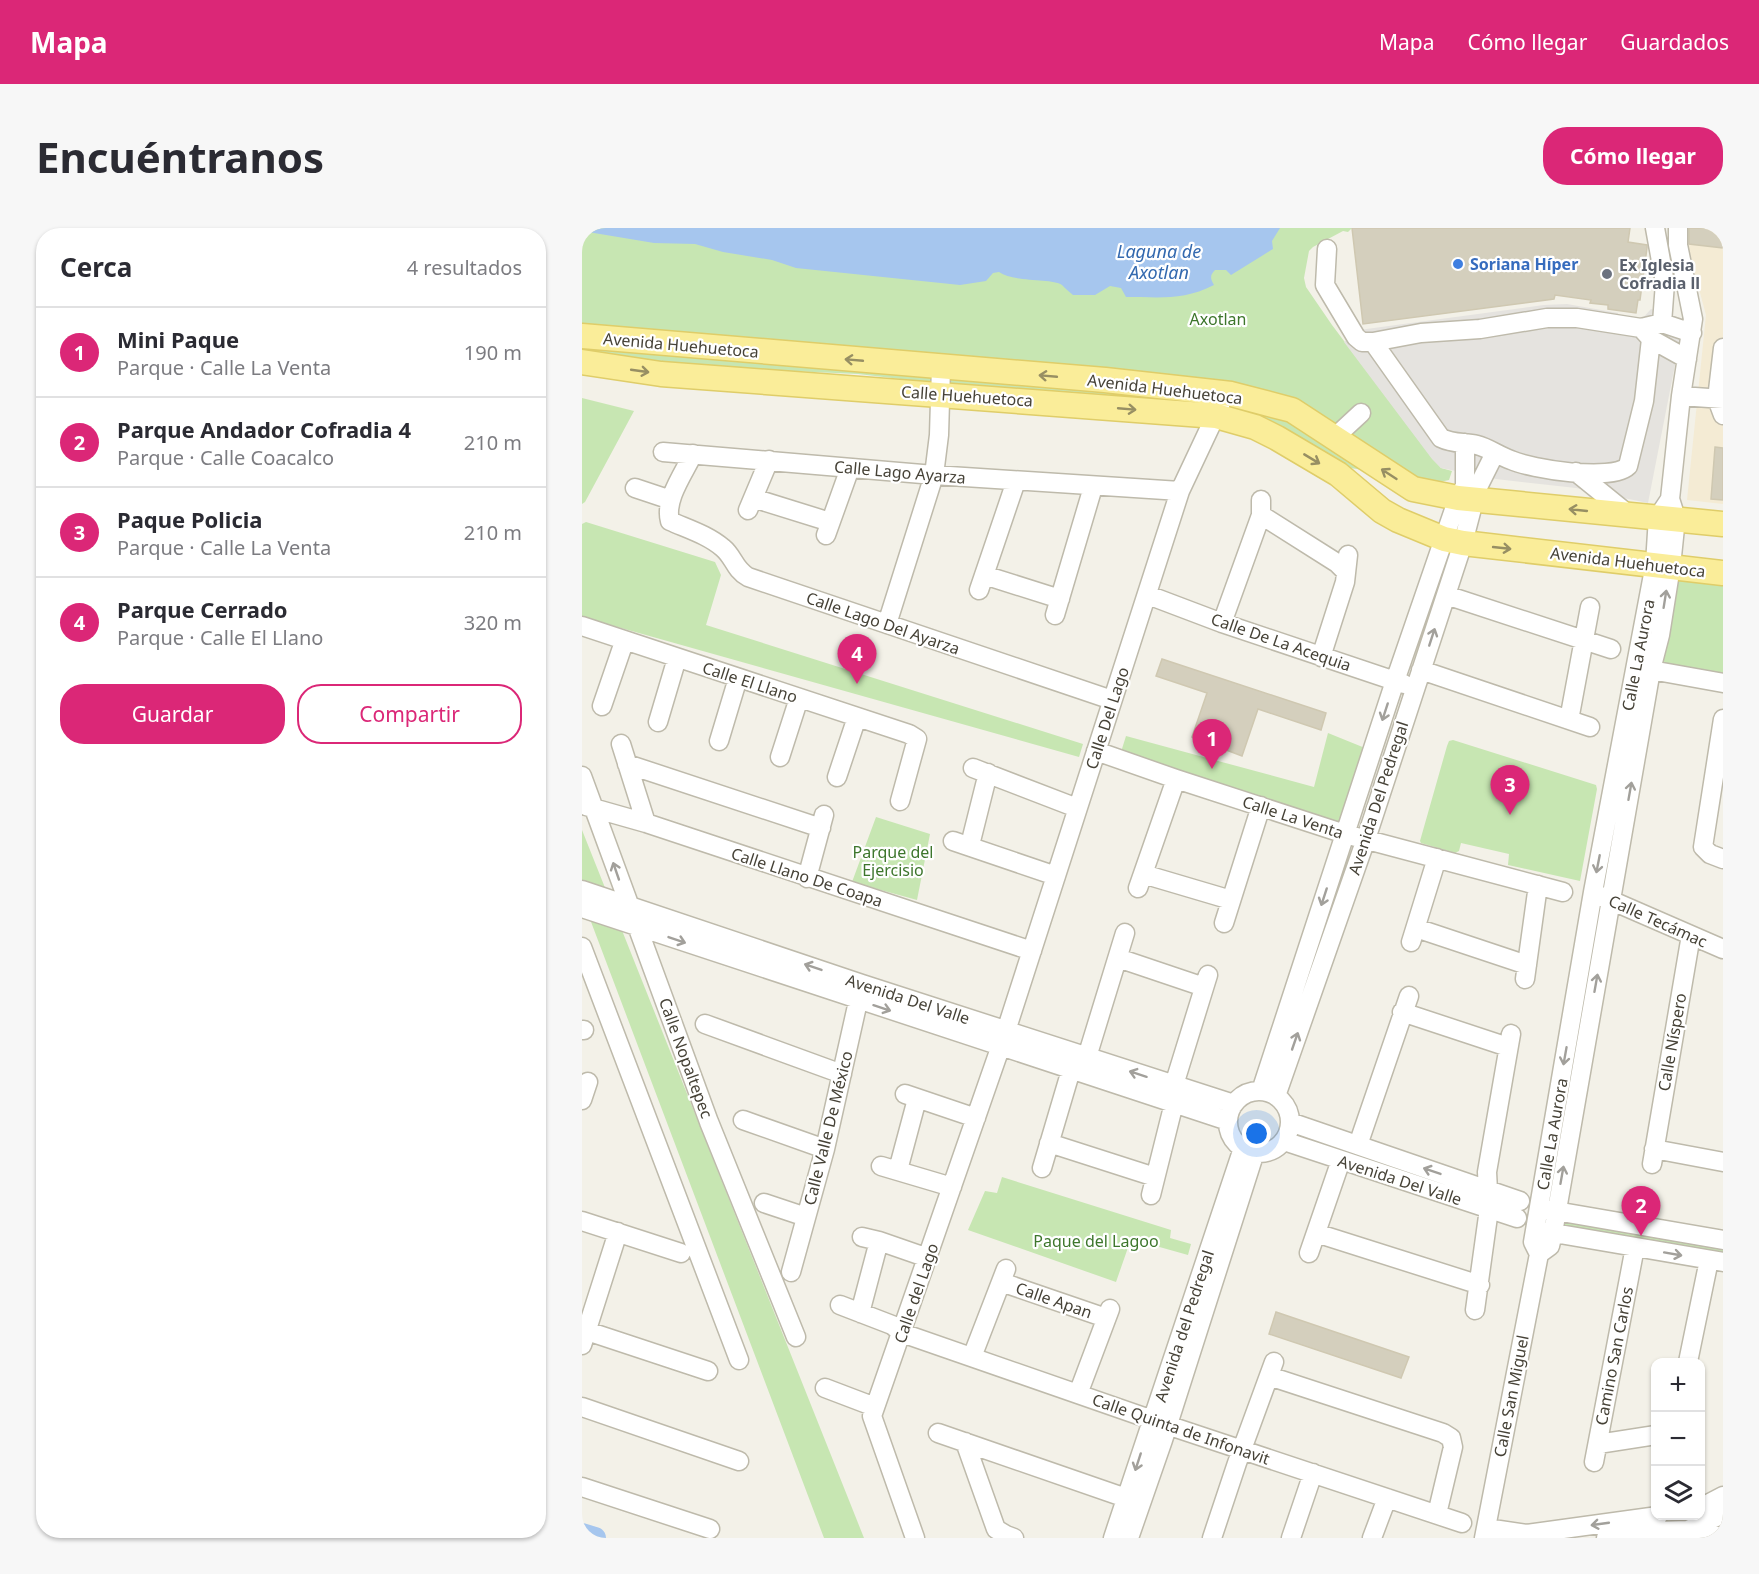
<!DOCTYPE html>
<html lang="es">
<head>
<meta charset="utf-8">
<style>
	body { margin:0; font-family:"Noto Sans",sans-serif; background:#f7f7f7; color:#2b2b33 }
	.controls { position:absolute; right:18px; bottom:18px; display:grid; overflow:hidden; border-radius:12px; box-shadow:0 2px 4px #0004 }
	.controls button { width:54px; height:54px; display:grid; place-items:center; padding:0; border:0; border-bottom:2px solid #e1e1e2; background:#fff; color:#2b2b33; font:30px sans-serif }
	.you { position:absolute; left:675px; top:906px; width:21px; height:21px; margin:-15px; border:4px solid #fff; border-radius:50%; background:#1a73e8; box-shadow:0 0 0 9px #1a73e833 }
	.badge { display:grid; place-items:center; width:39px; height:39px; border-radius:50%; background:#db2777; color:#fff; font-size:20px; font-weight:700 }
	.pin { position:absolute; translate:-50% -50px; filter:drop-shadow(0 2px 3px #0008) }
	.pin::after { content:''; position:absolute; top:32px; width:21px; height:18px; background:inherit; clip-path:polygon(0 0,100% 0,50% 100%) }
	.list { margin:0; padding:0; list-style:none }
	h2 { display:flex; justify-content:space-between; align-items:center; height:78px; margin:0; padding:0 24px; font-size:26px }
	h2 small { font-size:20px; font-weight:400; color:#7c7c81 }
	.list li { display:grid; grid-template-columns:39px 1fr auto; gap:18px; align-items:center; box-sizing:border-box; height:90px; padding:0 24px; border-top:2px solid #e1e1e2 }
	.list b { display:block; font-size:22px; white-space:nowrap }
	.list p { margin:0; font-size:20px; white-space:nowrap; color:#7c7c81 }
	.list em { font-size:20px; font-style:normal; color:#7c7c81 }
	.actions { display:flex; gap:12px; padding:18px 24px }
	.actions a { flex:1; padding:14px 0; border:2px solid #db2777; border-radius:24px; text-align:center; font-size:21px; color:#db2777 }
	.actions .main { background:#db2777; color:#fff }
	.icon { flex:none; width:33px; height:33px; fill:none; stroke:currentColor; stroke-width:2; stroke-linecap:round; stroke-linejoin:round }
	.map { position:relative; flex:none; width:1141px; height:1310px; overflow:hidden; border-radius:24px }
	header { display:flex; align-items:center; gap:36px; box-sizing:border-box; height:84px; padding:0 30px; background:#db2777; color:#fff }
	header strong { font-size:28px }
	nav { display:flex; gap:33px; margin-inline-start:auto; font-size:21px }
	.intro { display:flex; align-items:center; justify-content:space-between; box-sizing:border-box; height:144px; padding:0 36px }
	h1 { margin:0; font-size:42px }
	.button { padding:15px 27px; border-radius:24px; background:#db2777; color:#fff; font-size:21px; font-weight:700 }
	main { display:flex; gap:36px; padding:0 36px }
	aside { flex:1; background:#fff; border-radius:24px; box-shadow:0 2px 4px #0004 }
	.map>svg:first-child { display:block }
	.commercial { fill:#f4ebd4 }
	.green { fill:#c7e6b2 }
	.parking { fill:#e5e3df }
	.water { fill:#a6c6ee }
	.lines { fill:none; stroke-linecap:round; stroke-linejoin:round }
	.river { stroke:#a6c6ee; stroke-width:22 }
	.building { fill:#d4cfbd; stroke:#cfc8b1; stroke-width:1.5 }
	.minor-casing { stroke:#bebaab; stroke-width:21 }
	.major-casing { stroke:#dfcd69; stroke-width:27 }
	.minor { stroke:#fff; stroke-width:18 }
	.major { stroke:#faed99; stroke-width:24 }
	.oneway { stroke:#978f63 }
	.oneway2 { stroke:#a2a09b }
	.shop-dot { fill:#3f7fe0; stroke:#fff; stroke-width:2 }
	.worship-dot { fill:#6b7280; stroke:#fff; stroke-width:2 }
	.labels { text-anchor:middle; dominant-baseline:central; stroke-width:4.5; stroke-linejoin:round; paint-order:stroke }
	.shop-label { font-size:16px; font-weight:bold; fill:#366cbe; stroke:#fff; text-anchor:start }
	.worship-label { font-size:16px; font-weight:bold; fill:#5b616d; stroke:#fff; text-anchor:start }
	.park-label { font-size:16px; fill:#3d762c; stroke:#fff }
	.street-label { font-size:16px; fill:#464237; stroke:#fff }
	.water-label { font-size:18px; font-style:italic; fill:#3369af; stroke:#fff }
</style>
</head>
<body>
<header>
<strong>Mapa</strong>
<nav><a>Mapa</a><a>Cómo llegar</a><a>Guardados</a></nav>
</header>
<div class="intro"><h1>Encuéntranos</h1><a class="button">Cómo llegar</a></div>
<main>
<aside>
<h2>Cerca<small>4 resultados</small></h2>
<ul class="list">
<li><span class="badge">1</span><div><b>Mini Paque</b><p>Parque · Calle La Venta</p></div><em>190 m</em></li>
<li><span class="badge">2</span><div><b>Parque Andador Cofradia 4</b><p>Parque · Calle Coacalco</p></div><em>210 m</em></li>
<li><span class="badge">3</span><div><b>Paque Policia</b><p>Parque · Calle La Venta</p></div><em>210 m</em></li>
<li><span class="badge">4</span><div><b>Parque Cerrado</b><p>Parque · Calle El Llano</p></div><em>320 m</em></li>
</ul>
<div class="actions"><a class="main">Guardar</a><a>Compartir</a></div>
</aside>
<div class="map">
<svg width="1141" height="1310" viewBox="0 0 1141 1310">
	<rect width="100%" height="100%" fill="#f3f1e8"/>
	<path class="commercial" d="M1104,0H1141V276L1105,272L1124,87L1105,16Z"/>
	<path class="green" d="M0,0H770L766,4L761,3L731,19L727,23L722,50L724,59L750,97L850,230L859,240L870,243L867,252L858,254L762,239L700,202L429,164L276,146L114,139L0,125Z
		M0,170L52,183L3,274L0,276Z
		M4,294L133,334L139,347L124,397L501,516L497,529L0,389V296Z
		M1090,351L1141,355V451L1075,441Z
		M746,505L783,520L758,596L539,524L544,508L732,559Z
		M871,512L1014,557L1015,561L998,653L926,637L927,626L879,615L877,623L873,625L839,615L838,613L865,518L867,513Z
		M294,589L348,606L335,672L270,654Z
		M0,602L282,1310H242L0,670Z
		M420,949L589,1002L588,1010L609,1016L606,1027L549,1011L534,1054L386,1002L403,963L415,965Z
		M976,986L1141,1016V1029L977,1000Z"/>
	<path class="parking" d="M985,76L1036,85V88L1059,92L1069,81L1102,91L1066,275L994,260L914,251L859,240L850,231L762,114L777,102L962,77Z"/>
	<path class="water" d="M0,0H698L690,13L691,21L649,47L644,42H633C628,47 628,50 632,57C601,73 577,69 544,69L539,60L528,58L513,67H491C487,64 483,60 480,57C470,50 433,55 417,44L411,45L404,53L378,57L214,40L190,32L141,24L113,16L72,15L0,3Z"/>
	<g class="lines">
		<path class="river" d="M0,1306L13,1310"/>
	</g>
	<path class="building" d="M770,0H1048L1046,14L1065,17V20L1058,72H1056L1054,85L1026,81V77L1008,75L1009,72L973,67L972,71L781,96Z
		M1107,0H1141V20L1107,16Z
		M1133,219L1141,220V272L1129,271Z
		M580,431L744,485L739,502L676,481L660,528L610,509L625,465L574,448Z
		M694,1084L827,1129L819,1150L687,1106Z"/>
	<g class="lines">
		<g class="minor-casing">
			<path id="minor" d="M1073,0L1083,55L1080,95
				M745,21L743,57L774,109L780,114H791
				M1059,100L1069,111L1062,173L1046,238C1030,254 949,241 929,232C917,228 907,220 895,217C882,214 871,216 859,210L791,114L839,105L898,101L965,90H995L1059,100L1080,95L1110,105
				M1069,111L1105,131
				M1141,120L1135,171L1141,187
				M1099,168L1141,171
				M752,210L779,185
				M81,224L352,247L598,263
				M111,226C102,245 82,272 88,293C106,301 126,307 141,320C152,329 152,341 166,349L530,472
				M994,244L1047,287
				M53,260L89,272
				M171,270L248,294
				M166,282L187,232
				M679,287L755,335L764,344
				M244,307L268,240
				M402,347L478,371
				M397,362L434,253
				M566,367L640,395L822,456
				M864,367L1029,421
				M473,387L511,259
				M640,395L679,287V272
				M305,396L352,247L357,207L359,139
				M0,398L327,506L335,511L318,573
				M739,429L763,354L766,327
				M839,442L1008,499
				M1069,442L1141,455
				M20,478L42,414
				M1141,491L1121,619L1128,626L1141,631
				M987,492L1008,379
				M76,494L95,430
				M137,513L156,450
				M39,516L64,595
				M514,523L594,551L763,606L981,664
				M198,529L217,470
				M45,536L239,600
				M391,540L495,580
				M0,548L127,894L214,1109
				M255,549L275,489
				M4,578L64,595L450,723
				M371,613L474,648
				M388,617L406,545
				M561,646L649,672
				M225,650L242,587
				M556,660L594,551
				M0,662L280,756L652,876
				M1019,668L1141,721
				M0,680L646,893
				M642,695L679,578
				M834,700L945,737
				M829,714L855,630
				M0,719L157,1132
				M536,730L622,759
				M943,751L956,657
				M820,784L926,819
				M123,796L260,846
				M0,802H2
				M505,829L543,705
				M592,857L626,747
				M679,863L813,453L876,270L883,258V215
				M646 894a31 31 0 1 1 62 0a31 31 0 1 1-62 0Z
				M323,866L394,890
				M694,868L784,611L881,315L895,261L913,225
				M0,872L6,854
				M161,892L243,921
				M708,894L938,973
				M702,913L935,990
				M467,915L573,949
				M776,917L827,768
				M1072,921L1141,934
				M1070,936L1109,707
				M299,938L370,959
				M460,940L489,842
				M316,942L335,871
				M569,967L592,875
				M182,975L224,989
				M962,981L1141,1012
				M0,993L99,1025
				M960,1003L1141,1034
				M734,1005L898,1057
				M280,1009L297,1013L346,1030
				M727,1025L759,932
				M957,1026L968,1018L971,1005L1069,442L1078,407L1089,338L1094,290L1088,271L1099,168L1111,91L1096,17V0
				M209,1044L243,921L279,760
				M419,1054L524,1090
				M258,1077L310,1097L320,1105L585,1197L880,1295
				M893,1082L907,981L905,944L929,806
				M278,1085L297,1013
				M5,1103L126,1143
				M0,1117L36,1004
				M390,1129L424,1041
				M1106,1134L1127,1032
				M687,1148L861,1205L869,1210L871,1219L855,1286
				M243,1160L293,1179
				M496,1166L528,1081
				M0,1179L157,1233
				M356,1205L544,1270
				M383,1214L414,1301L424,1307L432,1310
				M1016,1216L1074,1207
				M1012,1234L1053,1019
				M0,1259L128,1301
				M1118,1280L1141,1268
				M904,1300L945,1306L1076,1288
				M1107,1303L1141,1309
				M333,1310L290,1188L424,803L598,263L638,178
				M531,1310L661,920
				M547,1310L581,1212L673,924
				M630,1310L655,1235L692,1134
				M709,1310L731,1245
				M790,1310L805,1270
				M902,1310L957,1026L951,1014L1011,664L1073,336L1076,289L1088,271
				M1024,1310L1074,1303L1106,1302L1141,1286"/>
		</g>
		<g class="major-casing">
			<path id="major" d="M0,108L523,152L649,166L710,182L831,261L876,270L1141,296
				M0,134L79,146L634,188L673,199L695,210L756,246L800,283L816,292L862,311L881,315L1141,345"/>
		</g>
		<use href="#minor" class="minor"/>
		<use href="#major" class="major"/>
	</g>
	<defs><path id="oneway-shaft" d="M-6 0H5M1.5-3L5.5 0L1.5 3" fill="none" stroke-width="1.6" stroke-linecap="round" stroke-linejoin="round" transform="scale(1.5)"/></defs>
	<g class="oneway">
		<use href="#oneway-shaft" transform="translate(272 132) rotate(-175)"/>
		<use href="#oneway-shaft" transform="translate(58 143) rotate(8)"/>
		<use href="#oneway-shaft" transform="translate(466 148) rotate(-175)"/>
		<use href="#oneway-shaft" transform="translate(545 181) rotate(5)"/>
		<use href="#oneway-shaft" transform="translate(730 231) rotate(31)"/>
		<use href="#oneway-shaft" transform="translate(807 246) rotate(-147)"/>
		<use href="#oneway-shaft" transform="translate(996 282) rotate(-174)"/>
		<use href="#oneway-shaft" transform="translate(920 320) rotate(6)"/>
	</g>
	<g class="oneway2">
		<use href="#oneway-shaft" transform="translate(1083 371) rotate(-81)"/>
		<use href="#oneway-shaft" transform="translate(850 409) rotate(-72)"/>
		<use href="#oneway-shaft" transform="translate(803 484) rotate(108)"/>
		<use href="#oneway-shaft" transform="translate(1048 563) rotate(-80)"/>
		<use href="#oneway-shaft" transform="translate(1016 636) rotate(101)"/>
		<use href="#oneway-shaft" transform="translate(34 643) rotate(-109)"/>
		<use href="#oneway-shaft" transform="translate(742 669) rotate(108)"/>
		<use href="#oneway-shaft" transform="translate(95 712) rotate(19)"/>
		<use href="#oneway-shaft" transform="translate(231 739) rotate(-161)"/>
		<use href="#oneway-shaft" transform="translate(1014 755) rotate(-80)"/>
		<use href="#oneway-shaft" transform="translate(300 780) rotate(18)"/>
		<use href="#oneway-shaft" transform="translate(713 813) rotate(-71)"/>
		<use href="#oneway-shaft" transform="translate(983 828) rotate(100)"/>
		<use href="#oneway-shaft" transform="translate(556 846) rotate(-162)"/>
		<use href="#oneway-shaft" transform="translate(850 943) rotate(-161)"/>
		<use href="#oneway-shaft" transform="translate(980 947) rotate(-80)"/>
		<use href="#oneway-shaft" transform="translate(1091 1026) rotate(10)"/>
		<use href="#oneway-shaft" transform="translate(556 1234) rotate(108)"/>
		<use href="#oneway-shaft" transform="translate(1018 1296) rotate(172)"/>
	</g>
	<circle class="shop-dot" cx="876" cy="36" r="6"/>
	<circle class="worship-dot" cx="1025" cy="46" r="6"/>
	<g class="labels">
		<g class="shop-label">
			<text x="888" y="36">Soriana Híper</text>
		</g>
		<g class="worship-label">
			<text x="1037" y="37">Ex Iglesia<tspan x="1037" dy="18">Cofradia ll</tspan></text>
		</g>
		<g class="park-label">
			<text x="636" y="91">Axotlan</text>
			<text x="311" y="624">Parque del<tspan x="311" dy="18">Ejercisio</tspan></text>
			<text x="514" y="1013">Paque del Lagoo</text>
		</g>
		<g class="street-label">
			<text transform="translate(99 117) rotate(5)">Avenida Huehuetoca</text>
			<text transform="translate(583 161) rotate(7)">Avenida Huehuetoca</text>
			<text transform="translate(385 168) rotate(4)">Calle Huehuetoca</text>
			<text transform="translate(318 244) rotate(5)">Calle Lago Ayarza</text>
			<text transform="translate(1046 334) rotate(7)">Avenida Huehuetoca</text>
			<text transform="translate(301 395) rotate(19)">Calle Lago Del Ayarza</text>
			<text transform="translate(699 414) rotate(19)">Calle De La Acequia</text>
			<text transform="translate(1056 427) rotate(-79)">Calle La Aurora</text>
			<text transform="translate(168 454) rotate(18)">Calle El Llano</text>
			<text transform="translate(525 490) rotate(-72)">Calle Del Lago</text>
			<text transform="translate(796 570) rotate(-72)">Avenida Del Pedregal</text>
			<text transform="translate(711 589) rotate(18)">Calle La Venta</text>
			<text transform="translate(225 649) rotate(18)">Calle Llano De Coapa</text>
			<text transform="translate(1076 693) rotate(24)">Calle Tecámac</text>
			<text transform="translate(326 771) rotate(18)">Avenida Del Valle</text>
			<text transform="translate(1090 814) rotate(-80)">Calle Níspero</text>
			<text transform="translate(104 830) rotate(70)">Calle Nopaltepec</text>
			<text transform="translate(246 900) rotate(-76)">Calle Valle De México</text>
			<text transform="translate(970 906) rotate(-80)">Calle La Aurora</text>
			<text transform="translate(818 952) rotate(18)">Avenida Del Valle</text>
			<text transform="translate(334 1065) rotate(-71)">Calle del Lago</text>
			<text transform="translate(472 1072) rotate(19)">Calle Apan</text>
			<text transform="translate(602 1098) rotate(-72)">Avenida del Pedregal</text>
			<text transform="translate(1032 1128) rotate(-79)">Camino San Carlos</text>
			<text transform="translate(929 1168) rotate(-79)">Calle San Miguel</text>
			<text transform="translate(599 1201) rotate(19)">Calle Quinta de Infonavit</text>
		</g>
		<g class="water-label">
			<text x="577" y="23">Laguna de<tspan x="577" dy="21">Axotlan</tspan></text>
		</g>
	</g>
</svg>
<div class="controls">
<button>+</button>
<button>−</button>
<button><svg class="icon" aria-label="layers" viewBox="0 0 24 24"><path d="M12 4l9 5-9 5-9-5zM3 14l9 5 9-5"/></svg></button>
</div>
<div class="you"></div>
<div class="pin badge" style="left:630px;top:541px">1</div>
<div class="pin badge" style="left:1059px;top:1008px">2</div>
<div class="pin badge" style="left:928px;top:587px">3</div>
<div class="pin badge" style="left:275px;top:456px">4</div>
</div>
</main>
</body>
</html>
